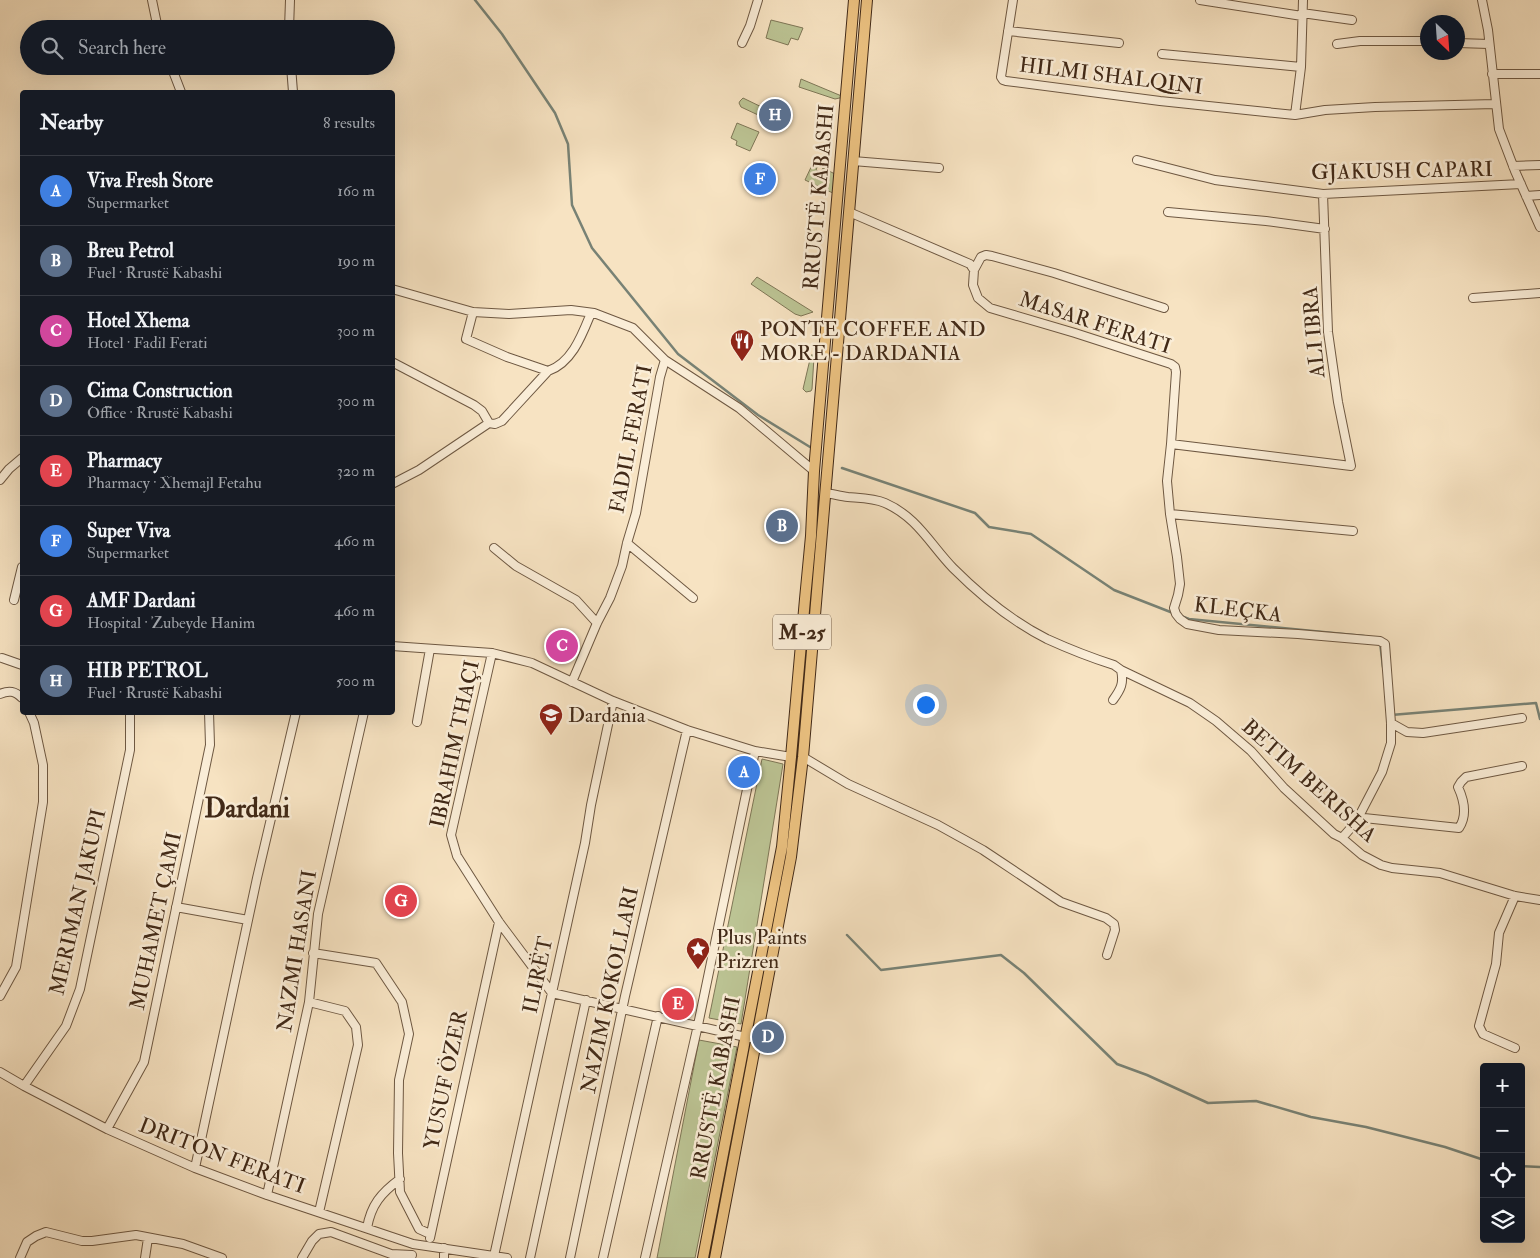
<!DOCTYPE html>
<html lang="en">
<head>
<meta charset="utf-8">
<style>
	body { margin:0; font-family:"IM FELL Double Pica",serif; background:#242831; color:#f1f3f6 }
	.controls { position:absolute; right:15px; bottom:15px; display:grid; overflow:hidden; border-radius:5px; box-shadow:0 5px 20px #0002 }
	.controls button { width:45px; height:45px; display:grid; place-items:center; padding:0; border:0; border-bottom:1px solid #363941; background:#171b24; color:#f1f3f6; font:25px sans-serif }
	.compass { position:absolute; left:1420px; top:15px; width:45px; height:45px; border-radius:50%; background:#171b24; box-shadow:0 5px 20px #0002; rotate:155deg }
	.you { position:absolute; left:925px; top:704px; width:18px; height:18px; margin:-12px; border:4px solid #fff; border-radius:50%; background:#1a73e8; box-shadow:0 0 0 8px #1a73e833 }
	.badge { display:grid; place-items:center; width:32px; height:32px; border-radius:50%; background:#c59692; color:#fff; font-size:16px; font-weight:700 }
	.pin { position:absolute; translate:-50% -50%; border:2px solid #fff; box-shadow:0 1px 5px #0006 }
	.list { margin:0; padding:0; list-style:none }
	h2 { display:flex; justify-content:space-between; align-items:center; height:65px; margin:0; padding:0 20px; font-size:21px }
	h2 small { font-size:16px; font-weight:400; color:#9ea1a6 }
	.list li { display:grid; grid-template-columns:32px 1fr auto; gap:15px; align-items:center; box-sizing:border-box; height:70px; padding:0 20px; border-top:1px solid #363941 }
	.list b { display:block; font-size:19px; white-space:nowrap }
	.list p { margin:0; font-size:16px; white-space:nowrap; color:#9ea1a6 }
	.list em { font-size:16px; font-style:normal; color:#9ea1a6 }
	.icon { flex:none; width:28px; height:28px; fill:none; stroke:currentColor; stroke-width:2; stroke-linecap:round; stroke-linejoin:round }
	.map { position:relative; flex:none; width:1540px; height:1258px; overflow:hidden }
	.search { position:absolute; background:#171b24; box-shadow:0 5px 20px #0002; left:20px; top:20px; width:375px; height:55px; display:flex; align-items:center; gap:12px; box-sizing:border-box; padding:0 18px; border-radius:28px; color:#9ea1a6; font-size:19px }
	.panel { position:absolute; background:#171b24; box-shadow:0 5px 20px #0002; left:20px; top:90px; width:375px; height:625px; border-radius:5px }
	.map>svg:first-child { display:block }
	.green { fill:#bcc494; stroke:#7e7656 }
	.lines { fill:none; stroke-linecap:round; stroke-linejoin:round }
	.stream { stroke:#788275; stroke-width:2.5 }
	.minor-casing { stroke:#6e5842; stroke-width:10 }
	.major-casing { stroke:#412917; stroke-width:12 }
	.minor { stroke:#faedd7; stroke-width:8 }
	.major { stroke:#ecc281; stroke-width:10 }
	.labels { text-anchor:middle; dominant-baseline:central; stroke-width:5; stroke-linejoin:round; paint-order:stroke }
	.shield { fill:#faedd7; stroke:#786451; stroke-width:1 }
	.shield-label { font-size:20px; font-weight:bold; fill:#412917 }
	.street-label { font-size:21px; fill:#412917; stroke:#faedd7 }
	.poi-label { font-size:21px; fill:#412917; stroke:#faedd7; text-anchor:start }
	.district-label { font-size:26px; font-weight:bold; fill:#412917; stroke:#faedd7 }
</style>
</head>
<body>
<div class="map">
<svg width="1540" height="1258" viewBox="0 0 1540 1258">
	<rect width="100%" height="100%" fill="#f7e3c2"/>
	<filter id="stains"><feTurbulence type="fractalNoise" baseFrequency=".004" numOctaves="4"/><feColorMatrix values="0 0 0 0 .2 0 0 0 0 .09 0 0 0 0 .02 0 0 0 .5 -.17"/></filter>
	<radialGradient id="worn" r=".72"><stop offset=".6" stop-color="#630" stop-opacity="0"/><stop offset="1" stop-color="#630" stop-opacity=".3"/></radialGradient>
	<path class="green" d="M771,20L803,28L798,40L791,38L788,45L766,38Z
		M801,79L844,97L835,99L799,87Z
		M743,98L774,113L771,121L741,107L739,103L740,101Z
		M737,123L759,132L750,151L736,145L737,141L731,138Z
		M813,163L818,165L816,170L821,172L823,168L837,175L835,194L805,180Z
		M757,277L813,312L801,316L795,314L751,284Z
		M811,355H813L814,357L812,389L811,391L806,392L803,389Z
		M762,759L783,764L741,1024L709,1018Z
		M699,1040L737,1047L695,1258H657Z"/>
	<g class="lines">
		<path class="stream" d="M475,0L502,34L555,113L568,144L572,205L592,248L678,354L758,415L810,447
			M842,468L975,513L989,527L1031,534L1114,590L1173,613
			M1181,616L1189,619L1364,636
			M1380,642L1383,667
			M1391,715L1536,703L1540,719
			M847,935L881,970L1001,955L1024,973L1117,1064L1147,1075L1208,1103L1256,1101L1311,1117L1366,1127L1445,1147L1484,1160
			M1521,1166L1540,1167"/>
		<g class="minor-casing">
			<path id="minor" d="M152,0L158,29
				M1013,0L1001,77L1003,80L1006,81L1160,101L1295,115L1325,110L1375,107L1495,104
				M1200,0L1302,16
				M1482,0L1488,30L1499,129L1515,171L1540,227
				M1302,13L1352,20
				M289,29L290,0
				M1008,31L1119,43
				M742,43L750,26L758,0
				M1458,43L1489,44
				M1337,44L1360,41H1428
				M1162,54L1301,67
				M171,66L181,92
				M291,66L293,92
				M1492,74H1540
				M1295,115L1301,67L1303,0
				M1137,160L1215,180L1323,194L1521,184
				M853,161L939,168
				M1513,166L1540,165
				M1526,196L1540,195
				M849,212L970,264L974,270
				M1168,212L1266,221L1325,229
				M392,289L473,312L509,314L571,310L594,313L633,328L665,360L660,377L636,513L627,543L622,566L610,598L597,623L572,682
				M1473,298L1540,293
				M1164,308L1054,273L992,256L986,255L981,257L974,270L973,285L978,298L990,308L1075,333L1171,364L1175,367L1176,372L1171,444L1351,466L1338,402L1328,332L1323,194
				M473,312L466,339L507,357L548,371C572,363 582,335 591,313
				M665,360L739,408L814,471
				M392,362L474,405L482,411L489,423
				M1171,444L1167,481L1170,514L1177,557L1180,584L1178,595L1174,608L1176,614L1180,619L1187,624L1219,630L1298,634L1380,641L1385,644L1391,723V743L1382,772L1356,822L1342,838
				M0,480L9,469L22,458
				M392,484L419,470L489,423L495,424L502,421L548,371
				M825,493C833,494 840,496 848,497C860,498 874,498 885,503C917,517 930,544 953,568C980,595 1013,622 1047,639C1069,649 1092,658 1114,665L1121,670C1124,683 1121,689 1113,700
				M1170,514L1353,531
				M627,543L693,598
				M494,548L516,566L576,600L597,623
				M14,600L22,567
				M392,646L492,653L532,663L613,701L687,730L755,751L791,757
				M492,653L451,835L457,856L499,922L552,993L750,1038
				M2,658L22,665
				M1121,670L1190,703L1216,721L1251,751L1284,788L1334,834L1342,838L1362,855L1381,865L1392,868L1440,873L1515,896L1540,900
				M0,694C9,690 15,691 22,698
				M417,722L430,649
				M1391,723L1407,732L1423,733L1522,718
				M803,757L848,784L938,825L983,850L1061,902L1106,918L1114,924L1115,930L1107,955
				M1356,822L1364,818L1459,828C1467,816 1464,800 1458,787L1461,782L1466,777L1522,766
				M1515,896L1499,933L1496,964L1479,1026L1483,1034L1515,1048
				M176,907L248,920
				M313,953L376,963L402,1002L409,1034L399,1080L398,1153L400,1192L419,1229L430,1234
				M0,996L16,967L43,802V765L34,723L29,712
				M309,1002L345,1011L356,1027L358,1045L319,1212
				M0,1072L24,1086L107,1129L195,1168L267,1195L413,1244L507,1258
				M24,1086L66,1026L80,989L130,750V712
				M107,1129L144,1062L210,745L209,712
				M195,1168L257,878L296,712
				M267,1195L309,1002L318,914L364,712
				M367,1228C371,1205 381,1193 400,1179
				M430,1238L499,922
				M494,1256L585,843L591,805L613,701
				M20,1258L27,1242L36,1236L46,1232L82,1241H92L136,1235L183,1244L222,1258
				M145,1258L148,1238
				M302,1258L312,1241L319,1234L331,1232L391,1254L412,1255
				M444,1258V1248
				M530,1258L586,1000
				M570,1258L625,996L687,730
				M603,1258L658,1016
				M645,1258L698,1025L755,751"/>
		</g>
		<g class="major-casing">
			<path id="major" d="M703,1258L782,847L791,757L805,599L811,536L814,471L854,0
				M715,1258L791,857L803,757L867,0"/>
		</g>
		<use href="#minor" class="minor"/>
		<use href="#major" class="major"/>
	</g>
	<defs>
		<g id="restaurant-pin" transform="scale(1.25)"><path d="M0 17L-7.5 6A9.5 9.5 0 1 1 7.5 6Z" fill="#8f2418" stroke="#faedd7"/><path d="M-5-6h1v4h1v-4h1v4h1v-4h1v5L-1.5 .5V6h-2V.5L-5-1ZM5-6V6H3V1.5H1.5Q1.5-4 5-6Z" fill="#fff"/></g>
		<g id="school-pin" transform="scale(1.25)"><path d="M0 17L-7.5 6A9.5 9.5 0 1 1 7.5 6Z" fill="#8f2418" stroke="#faedd7"/><path d="M0-5L7-2L0 1L-7-2ZM-4 1L0 2.5L4 1V4Q0 6-4 4Z" fill="#fff"/></g>
		<g id="sight-pin" transform="scale(1.25)"><path d="M0 17L-7.5 6A9.5 9.5 0 1 1 7.5 6Z" fill="#8f2418" stroke="#faedd7"/><path d="M0-6L1.8-2.2L6-1.7L2.9 1.2L3.7 5.4L0 3.3L-3.7 5.4L-2.9 1.2L-6-1.7L-1.8-2.2Z" fill="#fff"/></g>
	</defs>
	<g fill-rule="evenodd">
		<use href="#restaurant-pin" x="742" y="341"/>
		<use href="#school-pin" x="551" y="715"/>
		<use href="#sight-pin" x="698" y="949"/>
	</g>
	<g class="labels">
		<rect class="shield" x="773" y="614.5" width="58" height="35" rx="4"/>
		<g class="shield-label">
			<text x="802" y="632">M-25</text>
		</g>
		<g class="street-label">
			<text transform="translate(1111 76) rotate(7)">HILMI SHALQINI</text>
			<text transform="translate(1402 171) rotate(-1)">GJAKUSH CAPARI</text>
			<text transform="translate(819 197) rotate(-85)">RRUSTË KABASHI</text>
			<text transform="translate(1095 323) rotate(18)">MASAR FERATI</text>
			<text transform="translate(1314 332) rotate(-95)">ALI IBRA</text>
			<text transform="translate(631 439) rotate(-79)">FADIL FERATI</text>
			<text transform="translate(1238 610) rotate(7)">KLEÇKA</text>
			<text transform="translate(455 744) rotate(-78)">IBRAHIM THAÇI</text>
			<text transform="translate(1309 781) rotate(42)">BETIM BERISHA</text>
			<text transform="translate(78 902) rotate(-77)">MERIMAN JAKUPI</text>
			<text transform="translate(156 921) rotate(-78)">MUHAMET ÇAMI</text>
			<text transform="translate(297 951) rotate(-81)">NAZMI HASANI</text>
			<text transform="translate(538 975) rotate(-78)">ILIRËT</text>
			<text transform="translate(610 990) rotate(-78)">NAZIM KOKOLLARI</text>
			<text transform="translate(446 1080) rotate(-78)">YUSUF ÖZER</text>
			<text transform="translate(716 1088) rotate(-79)">RRUSTË KABASHI</text>
			<text transform="translate(222 1156) rotate(21)">DRITON FERATI</text>
		</g>
		<g class="poi-label">
			<text x="760" y="329">PONTE COFFEE AND<tspan x="760" dy="24">MORE - DARDANIA</tspan></text>
			<text x="568" y="715">Dardania</text>
			<text x="716" y="937">Plus Paints<tspan x="716" dy="24">Prizren</tspan></text>
		</g>
		<g class="district-label">
			<text x="247" y="809">Dardani</text>
		</g>
	</g>
	<rect width="100%" height="100%" filter="url(#stains)"/>
	<rect width="100%" height="100%" fill="url(#worn)"/>
</svg>
<div class="controls">
<button>+</button>
<button>−</button>
<button><svg class="icon" aria-label="locate" viewBox="0 0 24 24"><circle cx="12" cy="12" r="6"/><path d="M12 2v4M12 18v4M2 12h4M18 12h4"/></svg></button>
<button><svg class="icon" aria-label="layers" viewBox="0 0 24 24"><path d="M12 4l9 5-9 5-9-5zM3 14l9 5 9-5"/></svg></button>
</div>
<svg class="compass" viewBox="-18 -18 36 36"><path d="M0-13l5 13h-10z" fill="#e53935"/><path d="M0 13l5-13h-10z" fill="#9ea1a6"/></svg>
<div class="you"></div>
<div class="pin badge" style="left:744px;top:772px;background:#3f7fe0">A</div>
<div class="pin badge" style="left:782px;top:526px;background:#5c6f8a">B</div>
<div class="pin badge" style="left:562px;top:646px;background:#d1479c">C</div>
<div class="pin badge" style="left:768px;top:1037px;background:#5c6f8a">D</div>
<div class="pin badge" style="left:678px;top:1004px;background:#e0444e">E</div>
<div class="pin badge" style="left:760px;top:179px;background:#3f7fe0">F</div>
<div class="pin badge" style="left:401px;top:901px;background:#e0444e">G</div>
<div class="pin badge" style="left:775px;top:115px;background:#5c6f8a">H</div>
<div class="search"><svg class="icon" aria-label="search" viewBox="0 0 24 24"><circle cx="10" cy="10" r="6"/><path d="M15 15l6 6"/></svg>Search here</div>
<section class="panel">
<h2>Nearby<small>8 results</small></h2>
<ul class="list">
<li><span class="badge" style="background:#3f7fe0">A</span><div><b>Viva Fresh Store</b><p>Supermarket</p></div><em>160 m</em></li>
<li><span class="badge" style="background:#5c6f8a">B</span><div><b>Breu Petrol</b><p>Fuel · Rrustë Kabashi</p></div><em>190 m</em></li>
<li><span class="badge" style="background:#d1479c">C</span><div><b>Hotel Xhema</b><p>Hotel · Fadil Ferati</p></div><em>300 m</em></li>
<li><span class="badge" style="background:#5c6f8a">D</span><div><b>Cima Construction</b><p>Office · Rrustë Kabashi</p></div><em>300 m</em></li>
<li><span class="badge" style="background:#e0444e">E</span><div><b>Pharmacy</b><p>Pharmacy · Xhemajl Fetahu</p></div><em>320 m</em></li>
<li><span class="badge" style="background:#3f7fe0">F</span><div><b>Super Viva</b><p>Supermarket</p></div><em>460 m</em></li>
<li><span class="badge" style="background:#e0444e">G</span><div><b>AMF Dardani</b><p>Hospital · Zubeyde Hanim</p></div><em>460 m</em></li>
<li><span class="badge" style="background:#5c6f8a">H</span><div><b>HIB PETROL</b><p>Fuel · Rrustë Kabashi</p></div><em>500 m</em></li>
</ul>
</section>
</div>
</body>
</html>
